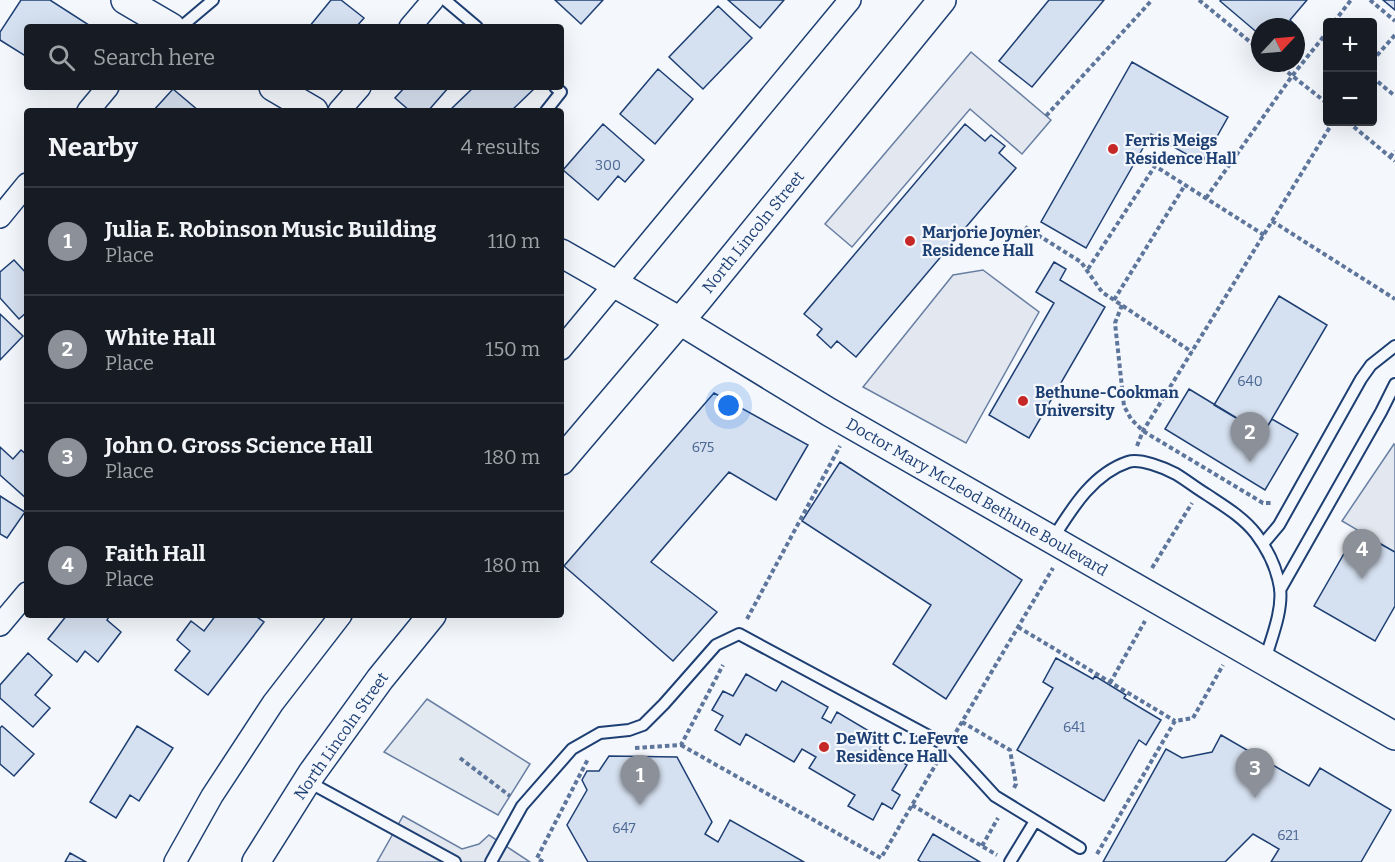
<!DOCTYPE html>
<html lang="en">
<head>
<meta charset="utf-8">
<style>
	body { margin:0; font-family:Bitter,serif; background:#242831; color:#f1f3f6 }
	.controls { position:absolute; right:18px; top:18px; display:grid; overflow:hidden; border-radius:6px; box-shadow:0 6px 24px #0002 }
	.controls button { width:54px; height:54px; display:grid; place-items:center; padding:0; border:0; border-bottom:2px solid #363941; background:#171b24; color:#f1f3f6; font:30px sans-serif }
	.compass { position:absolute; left:1251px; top:18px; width:54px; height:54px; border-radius:50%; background:#171b24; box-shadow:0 6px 24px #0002; rotate:64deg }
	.you { position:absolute; left:729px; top:406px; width:21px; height:21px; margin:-15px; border:4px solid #fff; border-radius:50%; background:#1a73e8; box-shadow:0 0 0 9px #1a73e833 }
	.badge { display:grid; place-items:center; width:39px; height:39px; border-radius:50%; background:#8c9099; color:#fff; font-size:20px; font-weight:700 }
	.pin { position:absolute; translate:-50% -50px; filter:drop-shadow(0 2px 3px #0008) }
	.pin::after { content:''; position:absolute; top:32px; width:21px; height:18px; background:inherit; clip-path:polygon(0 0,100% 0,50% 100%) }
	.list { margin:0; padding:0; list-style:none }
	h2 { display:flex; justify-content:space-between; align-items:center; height:78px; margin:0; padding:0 24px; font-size:26px }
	h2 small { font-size:20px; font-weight:400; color:#9ea1a6 }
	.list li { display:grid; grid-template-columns:39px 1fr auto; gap:18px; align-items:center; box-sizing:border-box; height:108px; padding:0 24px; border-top:2px solid #363941 }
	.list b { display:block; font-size:22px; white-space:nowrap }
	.list p { margin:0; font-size:20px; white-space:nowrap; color:#9ea1a6 }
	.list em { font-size:20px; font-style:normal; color:#9ea1a6 }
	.icon { flex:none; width:33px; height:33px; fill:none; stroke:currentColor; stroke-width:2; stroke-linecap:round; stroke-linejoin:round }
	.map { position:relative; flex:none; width:1395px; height:862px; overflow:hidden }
	.search { position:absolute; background:#171b24; box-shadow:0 6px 24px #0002; left:24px; top:24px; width:540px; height:66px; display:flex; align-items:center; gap:15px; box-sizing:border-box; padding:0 21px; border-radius:6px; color:#9ea1a6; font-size:22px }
	.panel { position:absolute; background:#171b24; box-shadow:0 6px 24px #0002; left:24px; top:108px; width:540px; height:510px; border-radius:6px }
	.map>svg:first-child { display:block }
	.green { fill:#e3e9f0; stroke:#687fa3; stroke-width:1.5 }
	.parking { fill:#e3e8f0; stroke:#687fa3; stroke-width:1.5 }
	.building { fill:#d5e0f0; stroke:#1d3f73; stroke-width:1.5 }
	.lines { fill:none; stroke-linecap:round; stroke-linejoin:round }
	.service-casing { stroke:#1d3f73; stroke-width:14 }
	.minor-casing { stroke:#1d3f73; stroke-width:24 }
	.tertiary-casing { stroke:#1d3f73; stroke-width:30 }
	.path { stroke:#5e769c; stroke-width:4; stroke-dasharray:4.5 3; stroke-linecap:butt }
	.service { stroke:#f4f7fb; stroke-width:10 }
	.minor { stroke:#f4f7fb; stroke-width:21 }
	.tertiary { stroke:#f4f7fb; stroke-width:27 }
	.poi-dot { fill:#c62828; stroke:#f4f7fb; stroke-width:2 }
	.labels { text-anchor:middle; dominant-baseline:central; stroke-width:4.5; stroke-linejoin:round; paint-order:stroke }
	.number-label { font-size:14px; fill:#4b6792 }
	.poi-label { font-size:16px; font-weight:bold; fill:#1d3f73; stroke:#f4f7fb; text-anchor:start }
	.street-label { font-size:16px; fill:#1d3f73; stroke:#f4f7fb }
</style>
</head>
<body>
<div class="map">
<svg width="1395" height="862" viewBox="0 0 1395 862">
	<rect width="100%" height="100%" fill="#f4f7fb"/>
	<path class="green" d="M427,699L530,764L498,815L384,752Z"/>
	<path class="parking" d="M971,52L1051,120L1022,154L970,109L852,247L825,224Z
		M983,270L1039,312L966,443L863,387L953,275Z
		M1394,444L1395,445V552L1342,521Z
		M403,816L462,849L479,844L489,835L530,862H377Z"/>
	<path class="building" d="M21,0H50L92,27H27V57L0,40V32Z
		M331,0H341L364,18L356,27H309Z
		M555,0H603L581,24Z
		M728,0H784L760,28Z
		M1049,0H1104L1032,87L999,61Z
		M1221,0H1307L1290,20L1296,26L1295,27H1260V35L1220,1Z
		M1383,0H1395V10Z
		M718,6L752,38L703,89L669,57Z
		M1132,62L1228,117L1202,163L1151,134L1086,248L1041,222Z
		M658,69L693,99L655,144L620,114Z
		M405,87H449L428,111H410L395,98Z
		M474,87H536L511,111H449Z
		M173,89L199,111H153Z
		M603,124L644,160L625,182L618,176L598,200L563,170Z
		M965,124L985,141L991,135L1005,146L999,153L1016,168L856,357L837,341L831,348L817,335L822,329L804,314Z
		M14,260L27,274V312L19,319L0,298V272Z
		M1054,262L1066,269L1060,280L1105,307L1029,438L989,415L1054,303L1036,292Z
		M1279,296L1327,325L1263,434L1214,405Z
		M0,314L23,336L0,360Z
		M1189,389L1263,434L1272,419L1298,434L1265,490L1165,429Z
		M714,393L808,445L776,500L729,472L651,562L717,612L673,661L564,566Z
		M0,447L13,459L21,450L27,455V499L0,475Z
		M840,462L1022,580L946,699L893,664L931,605L802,521Z
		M0,496L25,512L7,538L0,534Z
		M1357,531L1395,552V606L1375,641L1314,606Z
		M67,615H110L107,620L121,632L98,662L85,651L77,662L48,639Z
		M216,615H254L264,622L208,695L175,670L190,651L177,640L191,621L204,631Z
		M28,653L52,675L35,695L50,708L33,727L0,698V685Z
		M1056,658L1093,679L1095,676L1126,695L1124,698L1161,720L1146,745L1139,740L1104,801L1017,750L1053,688L1043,682Z
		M746,674L776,691L782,681L828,707L822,718L831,723L837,712L884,740L879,749L907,765L892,790L900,795L892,809L882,803L873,820L848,806L855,795L809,768L816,757L802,749L794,762L746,734L740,745L715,730L723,716L712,710L723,691L733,696Z
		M2,726L34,754L14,776L0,764V728Z
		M137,726L173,748L139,801L130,795L116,818L90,802Z
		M1221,735L1309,786L1320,768L1391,810L1361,862H1271L1279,849L1253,834L1225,862H1103L1166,749L1182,758L1212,752Z
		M609,756L677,757L712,822L705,834L718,842L730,820L804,862H588L567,825L587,790L582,780L587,771H599Z
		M933,834L980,862H921L918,860Z
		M70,853L86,862H65Z"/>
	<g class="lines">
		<g class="service-casing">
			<path id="service" d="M445,0L477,27
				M181,27L213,0
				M546,111L561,92L555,87
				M1052,540C1071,510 1092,474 1128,462C1140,458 1165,468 1176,474C1186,480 1196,488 1206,494C1224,506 1243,517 1256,534C1268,550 1277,569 1280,588C1283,611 1271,639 1265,660
				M1263,544L1279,525L1361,379L1371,365L1395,346
				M1280,590L1381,412L1395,384
				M307,781L455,862
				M491,862L522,806L572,749L600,733L629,730L643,725L664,704L716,645L739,634L951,748L995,796L1080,848
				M1010,862L1035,821"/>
		</g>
		<g class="minor-casing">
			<path id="minor" d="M410,27L433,0
				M88,111L108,87
				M339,111L360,87
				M0,217L27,184
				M561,349L850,0
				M0,625L27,593
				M175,862L212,796L273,703L341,615"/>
		</g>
		<g class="tertiary-casing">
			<path id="tertiary" d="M125,0L171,27
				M273,87L314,111
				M561,253L680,321L829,412L1395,736
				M561,461L697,301L942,0
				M256,862L312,773L380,679L432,615"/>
		</g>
		<path class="path" d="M1199,0L1260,50
			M1370,0L1395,21
			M1334,22L1351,0
			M1372,61L1395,35
			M1276,63L1328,104
			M1372,77L1395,96
			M1046,116L1152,0
			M1348,122L1395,161
			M1390,157L1395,151
			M1206,198L1292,76L1328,31
			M1272,221L1395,299
			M1025,227L1081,262L1102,292L1192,352
			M1088,269L1155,166L1264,235
			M1114,300L1185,185
			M1122,305L1115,323L1124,406L1131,419L1143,431L1263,503H1272
			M1137,446L1143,431L1333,122
			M1152,568L1192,503
			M747,619L840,446
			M1018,627L1175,721
			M1110,683L1145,621
			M962,722L1010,750L1016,784L1013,790
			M956,732L1053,568
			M681,745L881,858L939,759
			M635,748L681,745L723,665
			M460,758L510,796
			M912,805L997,855
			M982,846L998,818
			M1097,854L1175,721L1193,718L1223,665
			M543,862L537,858L588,759"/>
		<use href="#service" class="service"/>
		<use href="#minor" class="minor"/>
		<use href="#tertiary" class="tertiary"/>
	</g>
	<g class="poi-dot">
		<circle cx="1113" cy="149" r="6"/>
		<circle cx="910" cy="241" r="6"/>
		<circle cx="1023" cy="401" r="6"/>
		<circle cx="824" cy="747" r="6"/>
	</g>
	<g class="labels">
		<g class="number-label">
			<text x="608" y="165">300</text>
			<text x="1250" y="381">640</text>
			<text x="703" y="447">675</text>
			<text x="1074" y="727">641</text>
			<text x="624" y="828">647</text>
			<text x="1288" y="835">621</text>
		</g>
		<g class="poi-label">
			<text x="1125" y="140">Ferris Meigs<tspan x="1125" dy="18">Residence Hall</tspan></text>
			<text x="922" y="232">Marjorie Joyner<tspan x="922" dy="18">Residence Hall</tspan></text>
			<text x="1035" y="392">Bethune-Cookman<tspan x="1035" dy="18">University</tspan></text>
			<text x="836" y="738">DeWitt C. LeFevre<tspan x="836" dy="18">Residence Hall</tspan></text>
		</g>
		<g class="street-label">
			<text transform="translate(753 232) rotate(-51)">North Lincoln Street</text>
			<text transform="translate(977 497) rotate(30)">Doctor Mary McLeod Bethune Boulevard</text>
			<text transform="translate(341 736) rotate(-55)">North Lincoln Street</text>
		</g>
	</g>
</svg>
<div class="controls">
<button>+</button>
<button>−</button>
</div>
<svg class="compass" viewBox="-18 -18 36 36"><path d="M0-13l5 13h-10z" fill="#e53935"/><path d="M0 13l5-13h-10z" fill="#9ea1a6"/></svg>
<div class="you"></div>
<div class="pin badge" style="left:640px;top:805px">1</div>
<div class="pin badge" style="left:1250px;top:462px">2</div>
<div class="pin badge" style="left:1255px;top:798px">3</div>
<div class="pin badge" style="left:1362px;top:579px">4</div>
<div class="search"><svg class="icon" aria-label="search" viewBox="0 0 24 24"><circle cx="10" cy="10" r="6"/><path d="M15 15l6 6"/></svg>Search here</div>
<section class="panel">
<h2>Nearby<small>4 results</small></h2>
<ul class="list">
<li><span class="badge">1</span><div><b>Julia E. Robinson Music Building</b><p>Place</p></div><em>110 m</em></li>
<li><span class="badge">2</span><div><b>White Hall</b><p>Place</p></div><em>150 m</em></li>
<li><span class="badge">3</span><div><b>John O. Gross Science Hall</b><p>Place</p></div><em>180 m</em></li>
<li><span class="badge">4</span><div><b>Faith Hall</b><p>Place</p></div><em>180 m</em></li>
</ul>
</section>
</div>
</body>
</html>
